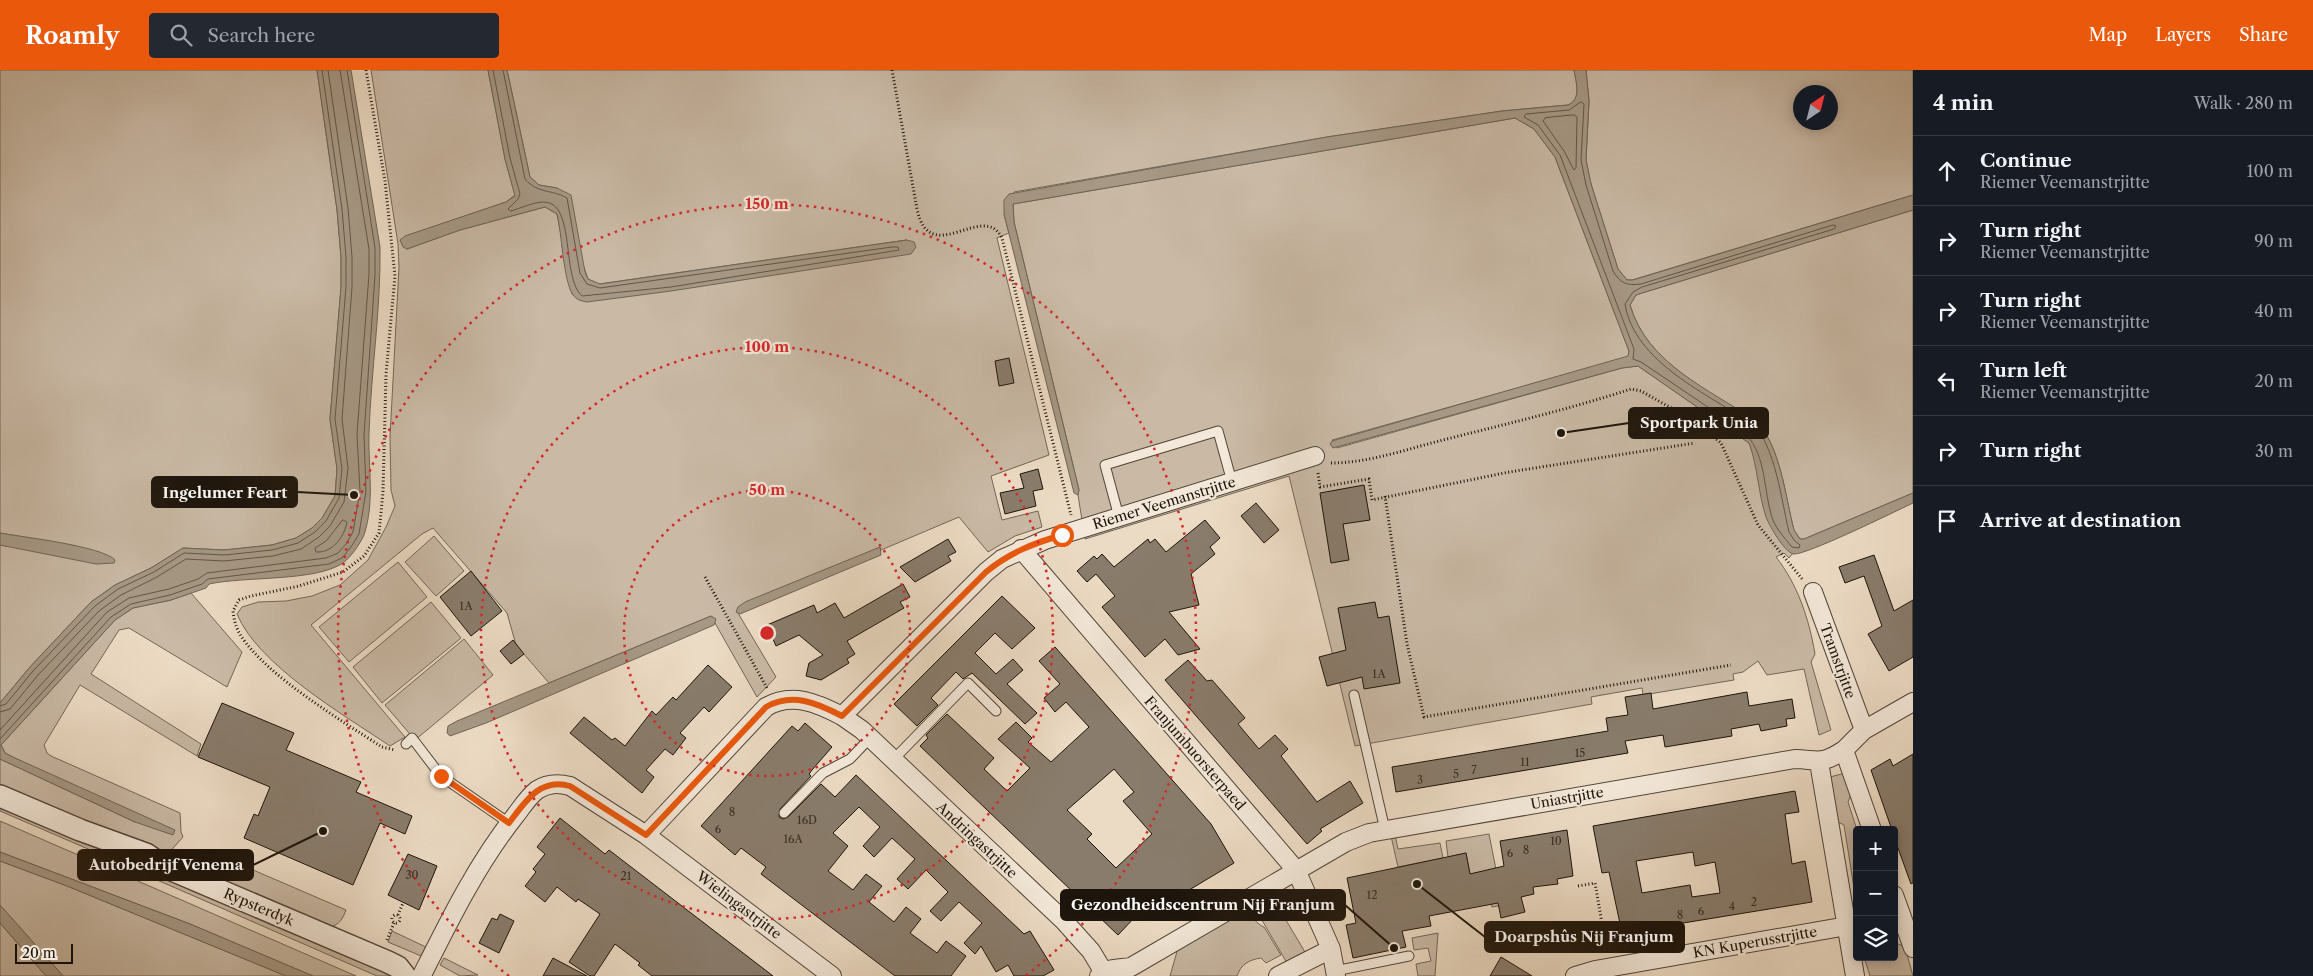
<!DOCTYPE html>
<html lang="en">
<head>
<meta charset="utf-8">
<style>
	body { margin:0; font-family:"Libre Caslon Text",serif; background:#242831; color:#f1f3f6 }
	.controls { position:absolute; right:15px; bottom:15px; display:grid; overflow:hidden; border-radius:5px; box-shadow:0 2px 12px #0003 }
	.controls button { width:45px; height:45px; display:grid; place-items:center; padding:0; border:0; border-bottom:1px solid #363941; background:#171b24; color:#f1f3f6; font:25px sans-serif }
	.compass { position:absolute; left:1793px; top:15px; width:45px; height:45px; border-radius:50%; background:#171b24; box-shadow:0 2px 12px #0003; rotate:35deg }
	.scale { position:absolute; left:15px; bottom:12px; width:58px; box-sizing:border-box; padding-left:5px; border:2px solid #1d150c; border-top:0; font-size:14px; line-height:18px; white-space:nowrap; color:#1d150c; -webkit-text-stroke:4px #f3e8d9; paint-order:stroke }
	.stop { position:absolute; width:15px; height:15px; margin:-11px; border:4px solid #ea580c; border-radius:50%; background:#fff }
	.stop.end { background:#ea580c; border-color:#fff; box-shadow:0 1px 5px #0008 }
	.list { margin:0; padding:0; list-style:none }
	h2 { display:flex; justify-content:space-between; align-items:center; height:65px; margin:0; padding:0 20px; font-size:21px }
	h2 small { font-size:16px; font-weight:400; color:#9ea1a6 }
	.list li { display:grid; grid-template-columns:32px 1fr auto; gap:15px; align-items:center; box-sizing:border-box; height:70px; padding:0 20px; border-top:1px solid #363941 }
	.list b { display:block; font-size:19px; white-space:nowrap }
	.list p { margin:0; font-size:16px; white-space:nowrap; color:#9ea1a6 }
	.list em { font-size:16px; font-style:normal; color:#9ea1a6 }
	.icon { flex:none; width:28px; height:28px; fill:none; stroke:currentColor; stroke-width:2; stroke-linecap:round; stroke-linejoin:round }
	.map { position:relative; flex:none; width:1913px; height:906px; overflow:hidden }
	header { display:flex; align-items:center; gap:30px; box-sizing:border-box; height:70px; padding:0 25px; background:#ea580c; color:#fff }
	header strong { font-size:24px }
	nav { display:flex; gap:28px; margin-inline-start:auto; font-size:18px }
	.search { width:350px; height:45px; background:#242831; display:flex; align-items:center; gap:12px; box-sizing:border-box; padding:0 18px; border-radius:5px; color:#9ea1a6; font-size:19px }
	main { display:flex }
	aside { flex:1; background:#171b24 }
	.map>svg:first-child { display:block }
	.green { fill:#c9b9a5; stroke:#736758; fill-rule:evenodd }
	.water { fill:#a69885; stroke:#6f6455 }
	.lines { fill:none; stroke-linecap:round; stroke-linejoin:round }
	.shore { stroke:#625648; stroke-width:1 }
	.building { fill:#897c6c; stroke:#1d150c; fill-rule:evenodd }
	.service-casing { stroke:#51463a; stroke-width:11 }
	.minor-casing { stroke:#51463a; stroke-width:20 }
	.tertiary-casing { stroke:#51463a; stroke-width:24 }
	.path { stroke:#1d150c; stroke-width:3; stroke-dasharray:1 2.5; stroke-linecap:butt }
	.service { stroke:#f3e8d9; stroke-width:9 }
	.minor { stroke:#f3e8d9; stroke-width:18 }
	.tertiary { stroke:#f3e8d9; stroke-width:21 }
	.route { stroke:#ea580c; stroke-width:6 }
	.ring { fill:none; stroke:#d62828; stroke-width:2.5; stroke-dasharray:2.5 5 }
	.labels { text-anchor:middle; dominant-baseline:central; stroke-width:4.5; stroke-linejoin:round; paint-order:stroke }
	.number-label { font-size:11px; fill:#382f24 }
	.street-label { font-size:14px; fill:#1d150c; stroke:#f3e8d9 }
	.centre { fill:#d62828; stroke:#f3e8d9; stroke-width:2.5 }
	.ring-label { font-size:15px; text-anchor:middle; font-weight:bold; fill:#d62828; stroke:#f3e8d9; stroke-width:4.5; stroke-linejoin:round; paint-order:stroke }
	.leader { fill:none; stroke:#1d150c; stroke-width:2 }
	.callout-dot { fill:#1d150c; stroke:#f3e8d9; stroke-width:2 }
	.callout { fill:#1d150c; stroke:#1d150c; stroke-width:2 }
	.callout-label { font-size:15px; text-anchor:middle; font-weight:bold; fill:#fff }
</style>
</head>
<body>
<header>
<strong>Roamly</strong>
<div class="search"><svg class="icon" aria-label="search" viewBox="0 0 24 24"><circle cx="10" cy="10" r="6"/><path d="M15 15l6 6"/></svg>Search here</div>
<nav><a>Map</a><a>Layers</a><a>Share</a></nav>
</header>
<main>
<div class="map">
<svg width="1913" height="906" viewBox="0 0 1913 906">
	<rect width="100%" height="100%" fill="#ecdbc4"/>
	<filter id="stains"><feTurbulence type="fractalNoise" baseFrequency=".004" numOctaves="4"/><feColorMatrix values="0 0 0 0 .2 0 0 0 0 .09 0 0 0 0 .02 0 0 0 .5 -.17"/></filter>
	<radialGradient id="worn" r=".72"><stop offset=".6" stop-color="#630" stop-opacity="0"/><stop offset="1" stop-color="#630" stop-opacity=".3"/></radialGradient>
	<path class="green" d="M0,0H317L337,140L341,187V217L330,349L337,399L335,426L322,448L312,458L296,468L272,475L224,480L183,478L151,498L115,515L91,532L30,597L0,633V475L28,479L76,476L0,463Z
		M371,0H488L505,89L515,125L506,132L406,166L407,179L460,160L545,137L557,144L572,224L907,170L599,214L588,209L557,118L539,115L530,107L507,0H1574C1576,12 1582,29 1568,35L1502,41L1327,67L1014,122L1004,144L1009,163L997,168L1049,385L991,406L1002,450L1038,441L1042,457L1015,466L988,482L959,447L881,480L880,477L738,543L776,607L757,627L711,546L549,613L516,575L507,543L433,458L422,464L311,555L405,667L390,676C344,645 258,595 237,544L242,537L258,532L286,531L312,526L340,515L368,490L386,457L395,436L391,420L390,367L399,197L398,174Z
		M1586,0H1913V125L1632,210H1627L1618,199L1591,114L1586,90L1589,31ZM1800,22H1830V52H1800Z
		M1515,48L1534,59L1555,87L1629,281L1628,287L1332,370L1337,378L1622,298L1638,296L1749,373L1789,481L1793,483L1789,488L1784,483L1776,487C1798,515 1809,549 1815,584L1811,592L1831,660L1819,665L1804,599L1767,605L1758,591L1743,602L1733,604L1734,610L1643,625L1642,618L1591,627L1592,634L1355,676L1289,406L1085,469L1078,425L1079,420L1014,152L1013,134Z
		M1913,140V423L1804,469H1800L1794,460C1785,426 1781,377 1756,351C1708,320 1647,293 1630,235L1636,225L1642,223Z
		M434,466L464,501L436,526L405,492Z
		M398,492L427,527L349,592L319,557Z
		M191,523L242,582L227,617L129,558L119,560L91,604L201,674L197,686L80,615L44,675L47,683L51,686L180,743L181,762L183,767L166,786L0,715V689L135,752L5,683L1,675L115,550L133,538L171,530Z
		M431,532L461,568L382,633L353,597Z
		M464,569L493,605L415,670L385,635Z
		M1845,703L1852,722L1848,732L1857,760V837L1844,755L1836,751L1830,707Z
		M0,736L104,780L102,785L0,741Z
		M0,751L356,906H313L190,854L0,782Z
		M1489,764L1503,835L1492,837L1485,801L1470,804L1466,783L1448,787L1446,771Z
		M1395,765L1398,779L1440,773L1443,788L1398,797L1391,766Z
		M209,781L346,840C343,848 340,854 331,857L208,805L206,793Z
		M0,791L67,816L286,906H63L0,835Z
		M136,794L390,904L391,906H377L132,799V796Z
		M1274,830L1305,882L1287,893L1256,840Z
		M1244,844C1253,845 1256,854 1264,857L1281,885L1266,893L1261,888C1249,890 1241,894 1237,906H1170L1178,878L1233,845L1239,847Z
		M0,853L46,906H0Z
		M392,861L426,877L421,886L388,872Z
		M1438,863L1435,906H1418L1416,894L1431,891L1428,878L1414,880L1412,868Z
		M1894,868L1896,873L1905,877L1913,906H1870L1864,887H1894Z
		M444,888L478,905L460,906L440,895Z"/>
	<path class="water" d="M317,0H351L380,177C381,239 371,301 369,363C368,398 375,432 364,465C360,474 351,487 343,493C314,512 246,506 209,514L206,518L171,530L133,538L115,550L1,675L5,683L15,688L175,760L173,765L135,752L0,689V633L30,597L91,532L115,515L151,498L183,478L224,480L272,475L296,468L312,458L322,448L335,426L337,399L330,349L341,217V187L337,140Z
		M488,0H507L530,107L539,115L557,118L571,125L585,202L588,209L600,214L907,170L914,172L916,177L911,184L671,221L587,232C581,231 577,230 573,225C563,210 562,163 557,144L545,137L460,160L407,179L403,177L400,170L405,166L506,132L515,126L505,89Z
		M1574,0H1586L1589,31L1586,90L1591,114L1618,199L1627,210H1633L1913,125V140L1642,223L1636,225L1630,235C1647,294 1709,319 1756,351C1781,377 1785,426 1794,460L1800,469H1804L1913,423V433C1896,441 1805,486 1793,484C1784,481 1770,457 1766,447C1758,423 1758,397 1749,373L1638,296L1622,298L1333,378L1330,374L1332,371L1628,286L1629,281L1555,87L1534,59L1515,48L1013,134L1014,152L1079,420L1078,425L1074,423L1004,144V130L1009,124L1327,67L1502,41L1568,35C1582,29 1576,12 1574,0Z
		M0,463C22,467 102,476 115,490L114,493L96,494L0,475Z
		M880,477L881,485L740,544L736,542L738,537L745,532Z
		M711,546L716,549L714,555L486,653L450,666L447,663L448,656L457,651Z
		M0,782L190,854L313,906H286L67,816L0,791Z
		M0,835L63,906H46L0,853Z"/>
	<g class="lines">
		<path class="shore" d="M493,0L510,88L520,124L518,129L508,139L511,141C521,138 534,132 544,132C576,132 561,208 582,226L671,217L899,180L898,177H892L600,218L587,214L580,203L567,128C551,119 538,124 525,109L503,0
			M1581,32L1584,34L1581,90L1586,115L1613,201C1620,213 1627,216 1641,214L1833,155L1836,156L1834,159L1642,217L1633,222L1625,234C1634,292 1709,325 1753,354C1776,379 1781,429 1789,462L1794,470L1800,475L1799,478L1792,477C1784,467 1774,457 1771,444C1763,415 1766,382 1742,360L1641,292L1633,289L1634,279L1560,85L1538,55L1524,47L1526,44L1569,40Z
			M1574,45L1577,47L1576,98L1574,100L1564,81L1543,51L1545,48Z
			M343,450L347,452C344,468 332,483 316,482L315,478L326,471Z
			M0,636L6,634L33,601L95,536L118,519L154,502L184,483L225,485L272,480L298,473L315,462L326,451L339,428L342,399L335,349L346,217V187L342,139L322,0
			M0,642L10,639L38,605L99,541L121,525L157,507L186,489L224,491L273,486L301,479L319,467L330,456L344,432L348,398L342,349L352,217V187L348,138L328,0
			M0,660L107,542L129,528L169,519L198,509L207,503L326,488L338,483L346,474L353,462L360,421L357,364L369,204V179L340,0
			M0,669L111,547L131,534L170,525L202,514L208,509L329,494L342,488L351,477L359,464L366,421L364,365L375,205V178L347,0"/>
	</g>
	<path class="building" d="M1009,288L1014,313L999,316L995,291Z
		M1038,399L1043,419L1033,421L1036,436L1005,444L1000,423L1024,418L1020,404Z
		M1364,415L1370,450L1343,454L1349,490L1331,493L1320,423Z
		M1256,433L1279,460L1264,473L1241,446Z
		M1205,450L1220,468L1210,477L1215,484L1191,504L1199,535L1169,542L1200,579L1178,585L1165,569L1145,587L1102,537L1115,526L1096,504L1087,512L1077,501L1094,486L1097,489L1102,484L1114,497L1148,469L1150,473L1155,469L1166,482Z
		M948,469L956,482L948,486L951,491L915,512L900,497Z
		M1874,485L1894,541L1913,530V587L1889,601L1868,564L1882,556L1864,506L1845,513L1839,497Z
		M471,501L502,541L471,566L440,527Z
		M903,514L910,527L900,532L904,538L847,571L855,584L847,589L849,593L821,610L806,606L809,593L823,585L799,565L776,576L767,555L814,535L817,543L835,533L844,548Z
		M1002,526L1035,558L1012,579L995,563L975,583L996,604L1013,589L1023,600L1007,614L1037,643L1025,654L972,603L963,609L956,602L931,628L938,635L917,656L894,634Z
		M1375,532L1378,548L1389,546L1400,613L1364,619L1362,607L1327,616L1319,587L1346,580L1338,538Z
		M513,570L524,584L511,594L500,581Z
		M1055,577L1211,754L1234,793L1156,840L1154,836L1135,847L1118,865L920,676L928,668L926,665L947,644L994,688L984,699L1007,721L1030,698L998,669L1016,652L1032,668L1028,672L1051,692L1089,657L1066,632L1055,642L1044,628L1060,614L1039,591ZM1114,699L1134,722L1123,731L1152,764L1116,798L1087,769L1092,764L1067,740Z
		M1188,590L1207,611L1212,610L1245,648L1238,654L1259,679L1275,665L1288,679L1281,686L1317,732L1350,711L1363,733L1320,759L1322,761L1307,774L1165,610Z
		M708,595L732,617L709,642L704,637L680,663L686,668L673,685L665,679L646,700L654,707L642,723L570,663L584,647L612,670L615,668L625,676L652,641L656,645L673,627L676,630Z
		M1747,622L1749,636L1792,629L1795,648L1786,649L1787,656L1761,661L1759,654L1731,659L1732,666L1665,677L1663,665L1625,671L1628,683L1396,722L1392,697L1608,661L1606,648L1628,645L1625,627L1651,623L1653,639Z
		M222,633L294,663L286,680L361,712L356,722L412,746L405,764L380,753L353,815L244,768L254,744L258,746L270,717L198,687Z
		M805,653L832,677L812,700L809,704L811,706L780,739L779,747L783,749L788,747L821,714L835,727L856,705L1024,864L1030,861L1054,900L1043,906H1014L1008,895L996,902L981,876L975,884L964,873L982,853L959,832L941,851L930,841L948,822L926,800L908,819L897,809L915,789L892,768L874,787L863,776L880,757L859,737L833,763L848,776L828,801L853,820L866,804L882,816L869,832L894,852L906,837L921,849L910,863L937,883L946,871L966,886L951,906H895L761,804L766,797L741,778L735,785L701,756L792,656L798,661Z
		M1913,684V813L1911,814L1894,767V760H1892L1871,700L1890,689L1893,696Z
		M1795,721L1799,742L1785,744L1792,794L1805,791L1812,832L1622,863L1609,802L1602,803L1593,756ZM1693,782L1695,796L1715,792L1720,823L1692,827L1690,815L1642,823L1636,791Z
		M560,748L605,784L609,780L773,906H652L638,895L640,893L615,874L594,906H590L569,892L600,844L578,829L576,832L557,817L545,832L525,816L536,802L533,799L545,784L537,777Z
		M1567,760L1573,806L1557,809L1558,814L1533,817L1534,824L1521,827L1525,842L1501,848L1498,833L1429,846L1431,856L1402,861L1406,877L1353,888L1346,855L1356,853L1347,808L1466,783L1470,804L1504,796L1500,771Z
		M408,784L437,796L419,840L388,825Z
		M500,844L514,851L499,883L479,873L492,848L497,850Z
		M1501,887L1532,906H1490Z
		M553,888L587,906H543Z"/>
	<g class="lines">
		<g class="service-casing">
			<path id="service" d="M1119,447L1105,395L1218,361L1232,412
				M1354,625L1385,760
				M406,674L412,668L441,706L509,753
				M893,690L968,613L996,641
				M784,743L823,703L850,689L870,668
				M1335,901L1409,886"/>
		</g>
		<g class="minor-casing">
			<path id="minor" d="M1021,479L1296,800L1331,879L1336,906
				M1813,522L1864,660
				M842,646L862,660L1064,851L1091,881L1103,901
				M1819,692L1855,906
				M1872,760L1844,680L1864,660L1913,632
				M646,765L766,637C792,622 817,633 842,646L986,502L1002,489L1045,470L1315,386
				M1894,825L1913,878
				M422,905C449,851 477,794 515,746C522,737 528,727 537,720C548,713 558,713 570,716L646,765L832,906
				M1099,906C1108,897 1119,899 1131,897L1346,772L1369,763L1795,689C1820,690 1821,695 1844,680
				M1278,906L1331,879
				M1575,906L1595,900L1847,856"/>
		</g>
		<g class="tertiary-casing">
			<path id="tertiary" d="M0,726L80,760L146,784L165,797L388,892L398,897L405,906"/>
		</g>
		<path class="path" d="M366,0L385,111L395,206L386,304L383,422L379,463L364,486L343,502L299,516L251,526L239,530L233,541C234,550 236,558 241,566C267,606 342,651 382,677L395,680
			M892,0L917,139C930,200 983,130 1002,168L1071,445
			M1331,393C1369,393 1407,379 1443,370C1506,354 1570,339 1631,319L1641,321L1694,351L1721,373L1758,455L1803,510
			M1318,403L1320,417L1369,409L1372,430L1509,402L1695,373
			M1385,426L1407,574L1424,647L1731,595
			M705,507L767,618
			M115,796L144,808
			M1578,816L1595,813L1607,882
			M392 849a4 4 0 1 1 8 0a4 4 0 1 1-8 0Z
			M398,845L403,833
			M387,870L394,853"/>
		<use href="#service" class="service"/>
		<use href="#minor" class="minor"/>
		<use href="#tertiary" class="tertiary"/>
	</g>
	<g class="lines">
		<path class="route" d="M441,706L509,753C525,732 540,707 570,716L646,765L766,637C792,622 817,633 842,646L986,502C1009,483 1034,473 1062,465"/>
	</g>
	<g class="ring">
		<circle cx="767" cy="563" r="143"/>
		<circle cx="767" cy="563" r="286"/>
		<path d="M509 906A429 429 0 1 1 1025 906"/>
	</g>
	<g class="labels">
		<g class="number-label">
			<text x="466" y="536">1A</text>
			<text x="1379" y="604">1A</text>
			<text x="1580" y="683">15</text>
			<text x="1525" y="692">11</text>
			<text x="1474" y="700">7</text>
			<text x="1456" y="704">5</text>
			<text x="1420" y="710">3</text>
			<text x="732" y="742">8</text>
			<text x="807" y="750">16D</text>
			<text x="718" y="759">6</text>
			<text x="793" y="769">16A</text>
			<text x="1556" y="771">10</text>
			<text x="1526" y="780">8</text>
			<text x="1510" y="783">6</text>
			<text x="412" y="805">30</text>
			<text x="626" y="806">21</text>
			<text x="1372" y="825">12</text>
			<text x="1754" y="832">2</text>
			<text x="1732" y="836">4</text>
			<text x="1701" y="841">6</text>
			<text x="1680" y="845">8</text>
		</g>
		<g class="street-label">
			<text transform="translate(1164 433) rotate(-17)">Riemer Veemanstrjitte</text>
			<text transform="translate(1838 591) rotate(70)">Tramstrjitte</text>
			<text transform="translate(1195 683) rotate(49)">Franjumbuorsterpaed</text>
			<text transform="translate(1567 728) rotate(-10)">Uniastrjitte</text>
			<text transform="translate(977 770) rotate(43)">Andringastrjitte</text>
			<text transform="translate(739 835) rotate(37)">Wielingastrjitte</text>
			<text transform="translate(259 837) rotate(23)">Rypsterdyk</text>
			<text transform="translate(1755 872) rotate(-10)">KN Kuperusstrjitte</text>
		</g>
	</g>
	<circle cx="767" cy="563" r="8" class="centre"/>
	<g class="ring-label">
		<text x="767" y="139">150 m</text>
		<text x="767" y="282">100 m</text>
		<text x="767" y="425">50 m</text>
	</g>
	<path class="leader" d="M1561 363L1629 353M354 425L297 422M323 761L253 795M1394 878L1345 835M1417 814L1485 867"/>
	<g class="callout-dot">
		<circle cx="1561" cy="363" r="5"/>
		<circle cx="354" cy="425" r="5"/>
		<circle cx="323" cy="761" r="5"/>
		<circle cx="1394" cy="878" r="5"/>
		<circle cx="1417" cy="814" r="5"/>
	</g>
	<g class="callout">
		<rect x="1629" y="338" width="139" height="30" rx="5"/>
		<rect x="152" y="407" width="145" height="30" rx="5"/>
		<rect x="78" y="780" width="175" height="30" rx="5"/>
		<rect x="1061" y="820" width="284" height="30" rx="5"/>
		<rect x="1485" y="852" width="199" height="30" rx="5"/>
	</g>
	<g class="callout-label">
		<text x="1699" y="358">Sportpark Unia</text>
		<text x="225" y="428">Ingelumer Feart</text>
		<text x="166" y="800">Autobedrijf Venema</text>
		<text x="1203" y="840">Gezondheidscentrum Nij Franjum</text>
		<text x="1584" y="872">Doarpshûs Nij Franjum</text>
	</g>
	<rect width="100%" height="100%" filter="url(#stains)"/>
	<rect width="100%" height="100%" fill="url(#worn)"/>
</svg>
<div class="controls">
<button>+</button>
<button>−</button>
<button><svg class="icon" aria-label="layers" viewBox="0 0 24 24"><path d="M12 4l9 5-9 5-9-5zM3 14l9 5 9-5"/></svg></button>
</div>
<svg class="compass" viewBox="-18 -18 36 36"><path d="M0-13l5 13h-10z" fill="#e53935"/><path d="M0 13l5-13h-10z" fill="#9ea1a6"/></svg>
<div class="scale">20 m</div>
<div class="stop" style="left:1062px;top:465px"></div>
<div class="stop end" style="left:441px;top:706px"></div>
</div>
<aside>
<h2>4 min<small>Walk · 280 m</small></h2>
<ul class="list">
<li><svg class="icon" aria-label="ahead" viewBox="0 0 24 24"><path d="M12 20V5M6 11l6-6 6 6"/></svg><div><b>Continue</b><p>Riemer Veemanstrjitte</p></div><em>100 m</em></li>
<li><svg class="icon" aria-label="right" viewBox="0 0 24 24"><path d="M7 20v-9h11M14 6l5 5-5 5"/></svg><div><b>Turn right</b><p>Riemer Veemanstrjitte</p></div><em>90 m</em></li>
<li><svg class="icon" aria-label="right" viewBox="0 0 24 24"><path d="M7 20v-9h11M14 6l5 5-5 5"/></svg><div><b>Turn right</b><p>Riemer Veemanstrjitte</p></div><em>40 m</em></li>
<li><svg class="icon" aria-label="left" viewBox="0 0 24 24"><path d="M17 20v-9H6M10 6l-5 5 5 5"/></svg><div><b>Turn left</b><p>Riemer Veemanstrjitte</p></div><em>20 m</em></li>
<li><svg class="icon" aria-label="right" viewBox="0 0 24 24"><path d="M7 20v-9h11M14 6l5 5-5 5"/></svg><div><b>Turn right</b></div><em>30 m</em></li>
<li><svg class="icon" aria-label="arrive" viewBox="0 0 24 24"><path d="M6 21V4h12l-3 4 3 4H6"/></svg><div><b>Arrive at destination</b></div></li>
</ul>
</aside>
</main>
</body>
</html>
